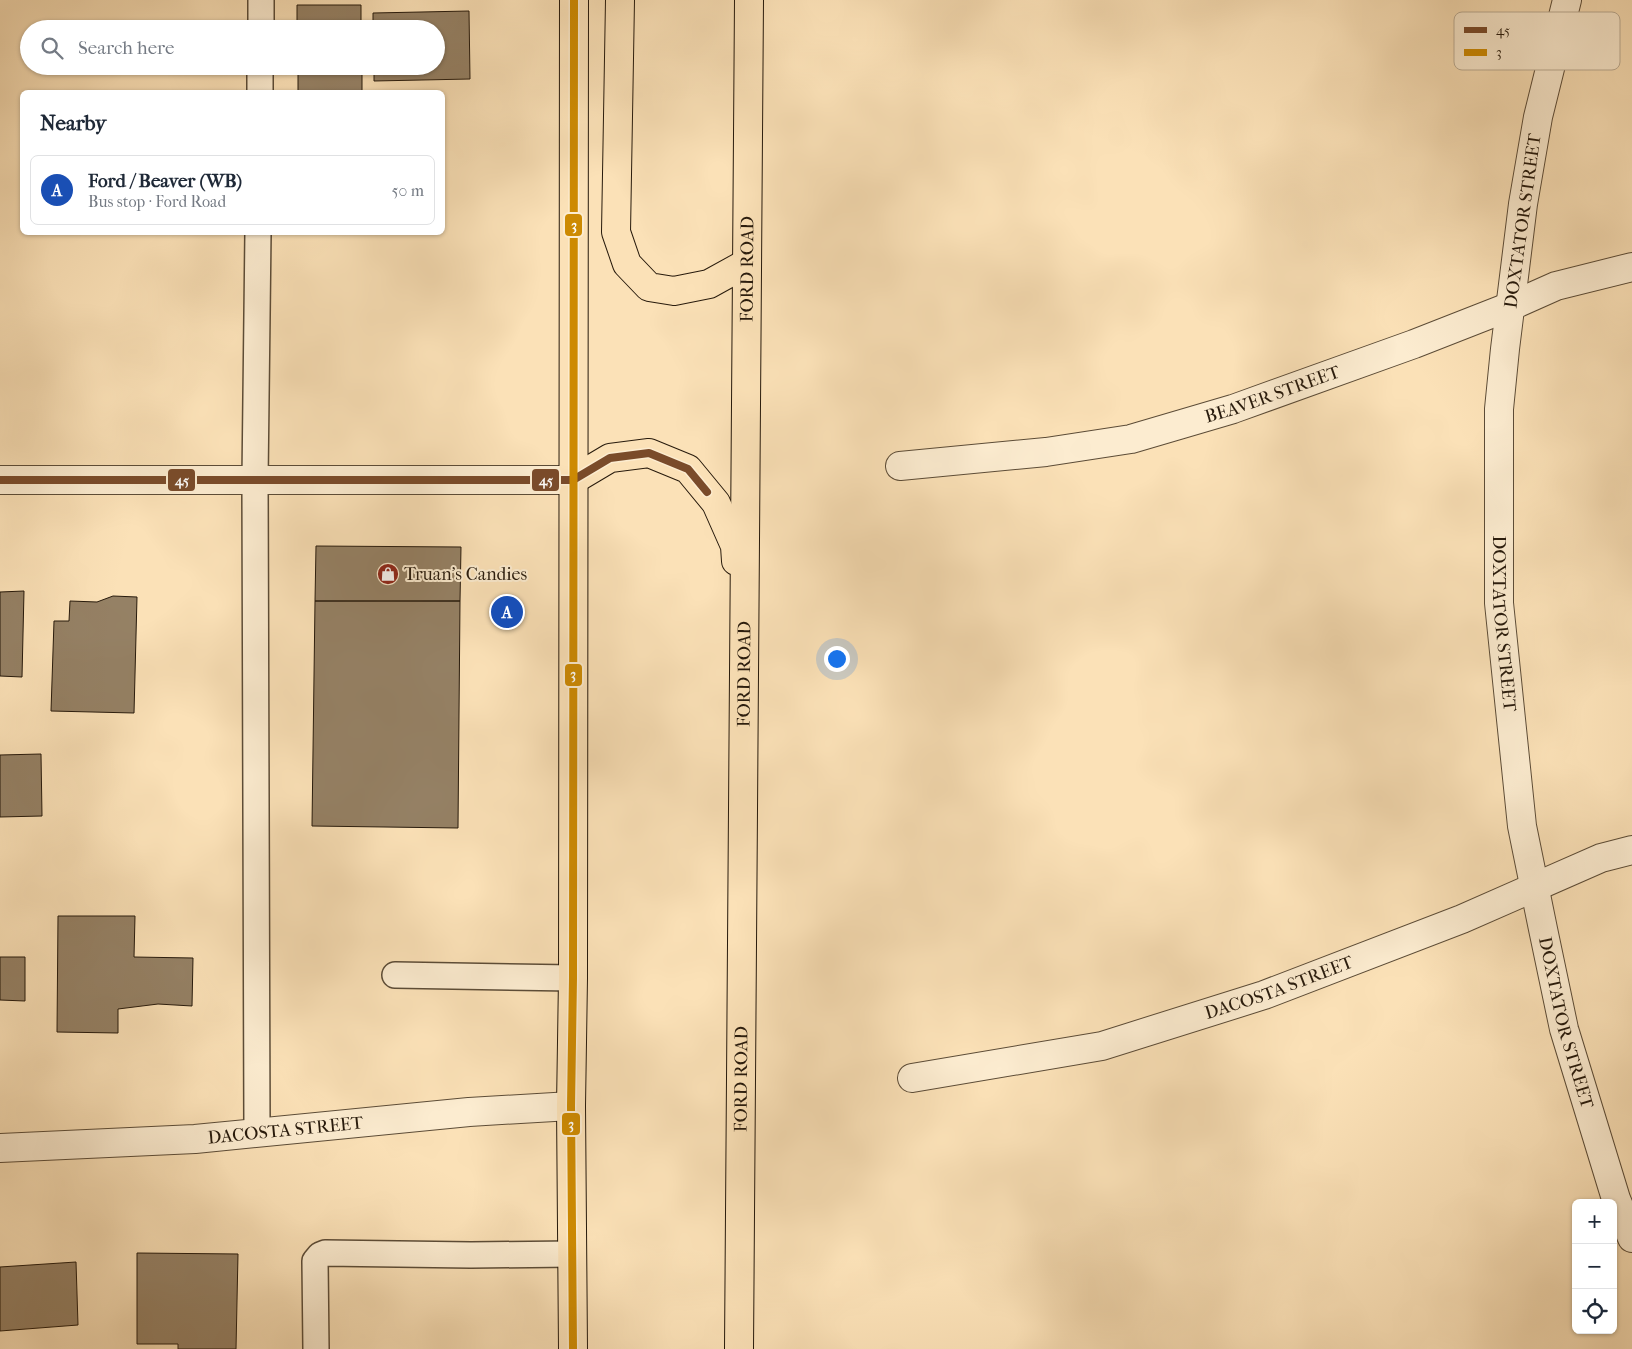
<!DOCTYPE html>
<html lang="en">
<head>
<meta charset="utf-8">
<style>
	body { margin:0; font-family:"IM FELL French Canon",serif; background:#f2f2f3; color:#1f2937 }
	.controls { position:absolute; right:15px; bottom:15px; display:grid; overflow:hidden; border-radius:8px; box-shadow:0 1px 4px #0004 }
	.controls button { width:45px; height:45px; display:grid; place-items:center; padding:0; border:0; border-bottom:1px solid #e0e1e3; background:#fff; color:#1f2937; font:25px sans-serif }
	.you { position:absolute; left:836px; top:658px; width:18px; height:18px; margin:-12px; border:4px solid #fff; border-radius:50%; background:#1a73e8; box-shadow:0 0 0 8px #1a73e833 }
	.badge { display:grid; place-items:center; width:32px; height:32px; border-radius:50%; background:#2563eb; color:#fff; font-size:16px; font-weight:700 }
	.pin { position:absolute; translate:-50% -50%; border:2px solid #fff; box-shadow:0 1px 5px #0006 }
	.list { margin:0; padding:0; list-style:none }
	h2 { display:flex; justify-content:space-between; align-items:center; height:65px; margin:0; padding:0 20px; font-size:21px }
	h2 small { font-size:16px; font-weight:400; color:#747a83 }
	.list li { display:grid; grid-template-columns:32px 1fr auto; gap:15px; align-items:center; box-sizing:border-box; height:70px; margin:0 10px 10px; padding:0 10px; border:1px solid #e0e1e3; border-radius:8px }
	.list b { display:block; font-size:19px; white-space:nowrap }
	.list p { margin:0; font-size:16px; white-space:nowrap; color:#747a83 }
	.list em { font-size:16px; font-style:normal; color:#747a83 }
	.icon { flex:none; width:28px; height:28px; fill:none; stroke:currentColor; stroke-width:2; stroke-linecap:round; stroke-linejoin:round }
	.map { position:relative; flex:none; width:1632px; height:1349px; overflow:hidden }
	.search { position:absolute; background:#fff; box-shadow:0 1px 4px #0004; left:20px; top:20px; width:425px; height:55px; display:flex; align-items:center; gap:12px; box-sizing:border-box; padding:0 18px; border-radius:28px; color:#747a83; font-size:19px }
	.panel { position:absolute; background:#fff; box-shadow:0 1px 4px #0004; left:20px; top:90px; width:425px; height:145px; border-radius:8px }
	.map>svg:first-child { display:block }
	.building { fill:#958165; stroke:#271a0c }
	.lines { fill:none; stroke-linecap:round; stroke-linejoin:round }
	.service-casing { stroke:#5c4c37; stroke-width:28 }
	.minor-casing { stroke:#5c4c37; stroke-width:30 }
	.primary-casing { stroke:#271a0c; stroke-width:30 }
	.service { stroke:#fcecd0; stroke-width:25 }
	.minor { stroke:#fcecd0; stroke-width:28 }
	.primary { stroke:#fbe1b7; stroke-width:28 }
	.bus-1-casing { stroke:#fcecd0; stroke-width:11 }
	.bus-2-casing { stroke:#fcecd0; stroke-width:11 }
	.bus-1 { stroke:#7a4b2a; stroke-width:8 }
	.bus-2 { stroke:#cd8a02; stroke-width:8 }
	.labels { text-anchor:middle; dominant-baseline:central; stroke-width:4; stroke-linejoin:round; paint-order:stroke }
	.street-label { font-size:18px; fill:#271a0c; stroke:#fcecd0 }
	.poi-label { font-size:18px; fill:#271a0c; stroke:#fcecd0; text-anchor:start }
	.key { fill:#fcecd0; stroke:#bcad95; stroke-width:1 }
	.key-label { font-size:14px; fill:#271a0c }
	.line-badge { stroke:#fcecd0; stroke-width:2 }
	.badge-label { font-size:14px; text-anchor:middle; font-weight:bold; fill:#fff }
</style>
</head>
<body>
<div class="map">
<svg width="1632" height="1349" viewBox="0 0 1632 1349">
	<rect width="100%" height="100%" fill="#fbe1b7"/>
	<filter id="stains"><feTurbulence type="fractalNoise" baseFrequency=".004" numOctaves="4"/><feColorMatrix values="0 0 0 0 .2 0 0 0 0 .09 0 0 0 0 .02 0 0 0 .5 -.17"/></filter>
	<radialGradient id="worn" r=".72"><stop offset=".6" stop-color="#630" stop-opacity="0"/><stop offset="1" stop-color="#630" stop-opacity=".3"/></radialGradient>
	<path class="building" d="M297,5H361V29H297Z
		M469,11L470,79L374,81V66H436V29H373V13Z
		M298,66H362V92H298Z
		M316,546L461,547L460,601H315Z
		M24,591L22,677L0,676V592Z
		M113,596L137,597L134,713L51,711L54,621H69L70,601L97,602Z
		M315,601H460L458,828L312,826Z
		M41,754L42,816L0,817V755Z
		M58,916H135L134,957L193,958L192,1006L158,1004L118,1009V1033L57,1032Z
		M0,957H25V1001L0,1000Z
		M137,1253L238,1254L236,1349H178V1344H137Z
		M76,1262L78,1325L0,1331V1267Z"/>
	<g class="lines">
		<g class="service-casing">
			<path id="service" d="M261,29V0
				M260,92V66
				M395,975L573,978
				M257,1133L255,480L258,232
				M316,1349L315,1261L320,1255L325,1253L471,1255L573,1254"/>
		</g>
		<g class="minor-casing">
			<g id="minor">
				<path id="s1" d="M1567,0L1538,117L1523,204L1505,349L1499,409V603L1522,826L1543,929L1564,1029L1616,1199L1632,1238"/>
				<path id="s2" d="M900,466L1046,452L1131,439L1233,409L1414,344L1511,306L1556,286L1632,267"/>
				<path d="M0,480H573"/>
				<path id="s3" d="M912,1078L1102,1046L1264,995L1462,919L1601,858L1632,850"/>
				<path id="s4" d="M0,1148L195,1139L469,1112L571,1106"/>
			</g>
		</g>
		<g class="primary-casing">
			<g id="primary">
				<path d="M620,0L616,232L627,264L649,287L674,291L709,284L747,263"/>
				<path d="M573,480L610,458L649,453L688,469L716,503L735,546L736,561"/>
				<path d="M573,1349L571,1106L573,978L574,0"/>
				<path id="s5" d="M739,1349L749,0"/>
			</g>
		</g>
		<use href="#service" class="service"/>
		<use href="#minor" class="minor"/>
		<use href="#primary" class="primary"/>
		<g class="bus-1-casing">
			<path id="bus-1" d="M0,480H573L610,458L649,453L688,469L707,492"/>
		</g>
		<g class="bus-2-casing">
			<path id="bus-2" d="M573,1349L571,1106L573,978L574,0"/>
		</g>
		<use href="#bus-1" class="bus-1"/>
		<use href="#bus-2" class="bus-2"/>
	</g>
	<defs>
		<g id="shop-disc" transform="scale(1.125)"><circle r="9.5" fill="#8f2418" stroke="#fcecd0"/><path d="M-5-2.5h2.3a2.7 3.5 0 0 1 5.4 0H5L5.5 6h-11ZM-1.5-2.5h3a1.5 2.3 0 0 0-3 0Z" fill="#fff"/></g>
	</defs>
	<g fill-rule="evenodd">
		<use href="#shop-disc" x="388" y="574"/>
	</g>
	<g class="labels">
		<g class="street-label">
			<text transform="translate(1523 221) rotate(-82)">DOXTATOR STREET</text>
			<text stroke="none"><textPath href="#s5" startOffset="1080">FORD ROAD</textPath></text>
			<text stroke="none"><textPath href="#s2" startOffset="381">BEAVER STREET</textPath></text>
			<text stroke="none"><textPath href="#s1" startOffset="630">DOXTATOR STREET</textPath></text>
			<text stroke="none"><textPath href="#s5" startOffset="675">FORD ROAD</textPath></text>
			<text stroke="none"><textPath href="#s3" startOffset="379">DACOSTA STREET</textPath></text>
			<text stroke="none"><textPath href="#s1" startOffset="1035">DOXTATOR STREET</textPath></text>
			<text stroke="none"><textPath href="#s5" startOffset="270">FORD ROAD</textPath></text>
			<text stroke="none"><textPath href="#s4" startOffset="286">DACOSTA STREET</textPath></text>
		</g>
		<g class="poi-label">
			<text x="404" y="574">Truan's Candies</text>
		</g>
	</g>
	<rect x="1454" y="12" width="166" height="58" rx="8" class="key"/>
	<rect x="1464" y="27" width="23" height="6" fill="#7a4b2a"/>
	<rect x="1464" y="49" width="23" height="7" fill="#cd8a02"/>
	<g class="key-label">
		<text x="1496" y="35">45</text>
		<text x="1496" y="57">3</text>
	</g>
	<g class="line-badge">
		<rect x="564" y="213" width="19" height="24" rx="5" fill="#cd8a02"/>
		<rect x="167" y="468" width="29" height="24" rx="5" fill="#7a4b2a"/>
		<rect x="531" y="468" width="29" height="24" rx="5" fill="#7a4b2a"/>
		<rect x="564" y="663" width="19" height="24" rx="5" fill="#cd8a02"/>
		<rect x="561" y="1112" width="20" height="24" rx="5" fill="#cd8a02"/>
	</g>
	<g class="badge-label">
		<text x="574" y="230">3</text>
		<text x="182" y="485">45</text>
		<text x="546" y="485">45</text>
		<text x="573" y="679">3</text>
		<text x="571" y="1129">3</text>
	</g>
	<rect width="100%" height="100%" filter="url(#stains)"/>
	<rect width="100%" height="100%" fill="url(#worn)"/>
</svg>
<div class="controls">
<button>+</button>
<button>−</button>
<button><svg class="icon" aria-label="locate" viewBox="0 0 24 24"><circle cx="12" cy="12" r="6"/><path d="M12 2v4M12 18v4M2 12h4M18 12h4"/></svg></button>
</div>
<div class="you"></div>
<div class="pin badge" style="left:507px;top:612px;background:#1a4fb4">A</div>
<div class="search"><svg class="icon" aria-label="search" viewBox="0 0 24 24"><circle cx="10" cy="10" r="6"/><path d="M15 15l6 6"/></svg>Search here</div>
<section class="panel">
<h2>Nearby<small></small></h2>
<ul class="list">
<li><span class="badge" style="background:#1a4fb4">A</span><div><b>Ford / Beaver (WB)</b><p>Bus stop · Ford Road</p></div><em>50 m</em></li>
</ul>
</section>
</div>
</body>
</html>
